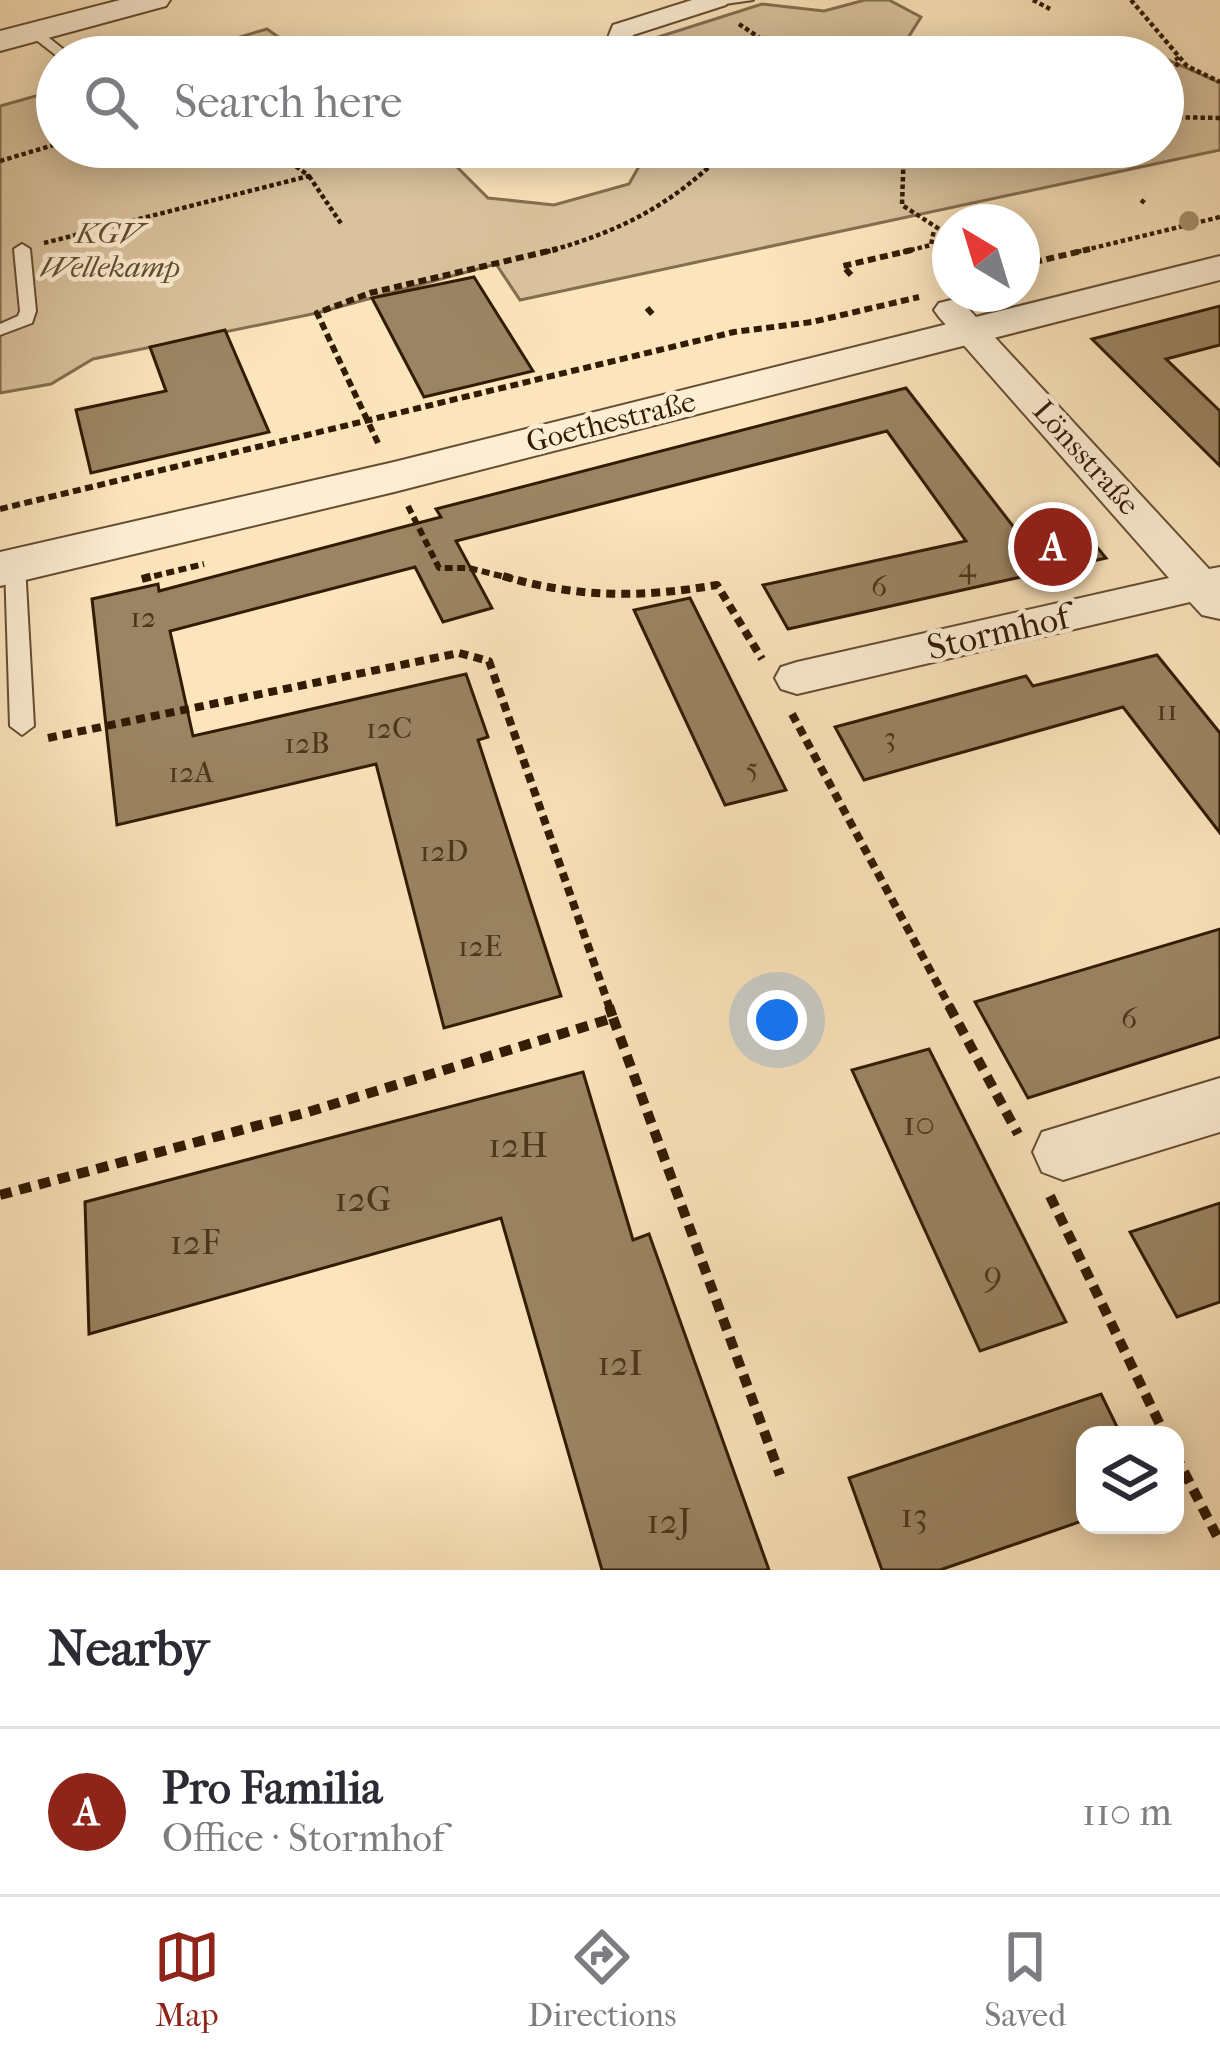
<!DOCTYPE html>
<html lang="en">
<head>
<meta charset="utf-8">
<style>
	body { margin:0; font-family:"IM FELL French Canon",serif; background:#f7f7f7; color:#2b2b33 }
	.controls { position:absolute; right:36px; bottom:36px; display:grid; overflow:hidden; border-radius:24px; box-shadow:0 6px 30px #0003 }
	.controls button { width:108px; height:108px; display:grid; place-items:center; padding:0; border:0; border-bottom:3px solid #e1e1e2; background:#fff; color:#2b2b33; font:60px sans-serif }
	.compass { position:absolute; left:932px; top:204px; width:108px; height:108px; border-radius:50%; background:#fff; box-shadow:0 6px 30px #0003; rotate:322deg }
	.you { position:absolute; left:777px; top:1020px; width:42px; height:42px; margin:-30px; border:9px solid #fff; border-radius:50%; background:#1a73e8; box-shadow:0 0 0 18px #1a73e833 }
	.badge { display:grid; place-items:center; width:78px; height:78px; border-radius:50%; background:#8f2418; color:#fff; font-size:39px; font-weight:700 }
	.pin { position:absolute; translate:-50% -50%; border:6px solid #fff; box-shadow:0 3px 12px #0006 }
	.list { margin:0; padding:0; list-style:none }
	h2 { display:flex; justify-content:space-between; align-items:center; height:156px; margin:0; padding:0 48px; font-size:51px }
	h2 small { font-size:39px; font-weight:400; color:#7c7c81 }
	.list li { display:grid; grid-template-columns:78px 1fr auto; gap:36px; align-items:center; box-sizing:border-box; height:168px; padding:0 48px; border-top:3px solid #e1e1e2 }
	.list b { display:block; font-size:45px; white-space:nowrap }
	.list p { margin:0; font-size:39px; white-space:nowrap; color:#7c7c81 }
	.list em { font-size:39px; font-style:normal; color:#7c7c81 }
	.icon { flex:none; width:66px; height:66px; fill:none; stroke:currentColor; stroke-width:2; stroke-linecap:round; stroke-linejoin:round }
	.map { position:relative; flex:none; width:1220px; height:1570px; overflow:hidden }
	.search { position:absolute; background:#fff; box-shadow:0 6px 30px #0003; left:36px; right:36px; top:36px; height:132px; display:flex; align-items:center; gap:30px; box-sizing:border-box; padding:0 42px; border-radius:66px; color:#7c7c81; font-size:45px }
	.sheet { height:324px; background:#fff }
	nav { display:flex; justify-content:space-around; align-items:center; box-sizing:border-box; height:168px; border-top:3px solid #e1e1e2; background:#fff; font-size:33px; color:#7c7c81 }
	nav a { display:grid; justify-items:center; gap:6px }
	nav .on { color:#8f2418 }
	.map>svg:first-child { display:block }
	.green { fill:#d9c29d; stroke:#856e50; stroke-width:3 }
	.building { fill:#9b8463; stroke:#311b03; stroke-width:3 }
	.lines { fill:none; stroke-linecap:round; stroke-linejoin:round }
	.service-casing { stroke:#644d31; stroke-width:4 }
	.minor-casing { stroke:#644d31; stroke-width:4 }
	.tertiary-casing { stroke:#644d31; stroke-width:4 }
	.path-far3 { stroke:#311b03; stroke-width:4.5; stroke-dasharray:4.5 3; stroke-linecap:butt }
	.path-far2 { stroke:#311b03; stroke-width:6; stroke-dasharray:8 4.5; stroke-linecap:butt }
	.path-far1 { stroke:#311b03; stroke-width:8; stroke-dasharray:9 6; stroke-linecap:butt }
	.path { stroke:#311b03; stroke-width:10; stroke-dasharray:12 8; stroke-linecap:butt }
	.service { fill:#fdedd3; fill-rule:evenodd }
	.minor { fill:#fdedd3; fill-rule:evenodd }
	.tertiary { fill:#fdedd3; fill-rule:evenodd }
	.tree { fill:#a89170 }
	.labels { text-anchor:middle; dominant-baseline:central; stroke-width:9; stroke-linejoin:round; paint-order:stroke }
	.far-park-label { font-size:30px; font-style:italic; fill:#634d31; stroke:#fdedd3 }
	.far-street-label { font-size:30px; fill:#311b03; stroke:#fdedd3 }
	.number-label { font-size:30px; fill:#4c351b }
	.street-label { font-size:36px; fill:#311b03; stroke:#fdedd3 }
	.near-number-label { font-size:36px; fill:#4c351b }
</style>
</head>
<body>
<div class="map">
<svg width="1220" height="1570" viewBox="0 0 1220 1570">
	<rect width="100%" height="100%" fill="#fce4bc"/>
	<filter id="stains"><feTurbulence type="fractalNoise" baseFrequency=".00167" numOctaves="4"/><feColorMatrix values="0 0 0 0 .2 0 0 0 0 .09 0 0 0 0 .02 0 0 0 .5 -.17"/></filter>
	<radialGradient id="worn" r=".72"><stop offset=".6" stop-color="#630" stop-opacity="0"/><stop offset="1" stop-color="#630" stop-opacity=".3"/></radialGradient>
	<path class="green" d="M865,0H889L921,17L896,57H659L627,47L762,4L824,11Z
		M267,29L307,57H171Z
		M1148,51L1220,83V150L520,300L496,264L317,313L93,359L51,384L0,393V106L57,90V147H437L488,198L554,205L629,184L650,147H1163V57H1064Z"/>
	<path class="building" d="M474,277L533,371L424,397L372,298Z
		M1220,306V345L1166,359L1220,411V466L1092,339Z
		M225,330L269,432L91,473L76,410L166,391L150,347Z
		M906,388L1016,530L1073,518L1106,558L788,629L763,585L966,541L887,431L456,541L492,608L443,622L415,567L170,631L193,736L466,674L488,737L478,740L561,996L444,1028L376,764L117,825L92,599L158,584L159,591L441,517L436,509Z
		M690,598L786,790L725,805L634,610Z
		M1157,655L1220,733V833L1123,707L864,780L835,727L1026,676L1033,686Z
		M1220,929V1037L1028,1098L975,1002Z
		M929,1049L1066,1322L980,1351L852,1070Z
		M583,1072L633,1240L649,1234L769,1570H602L501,1218L89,1334L85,1202Z
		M1220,1203V1302L1177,1317L1130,1232Z
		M1101,1394L1121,1435H1085V1520L940,1570H882L849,1478Z"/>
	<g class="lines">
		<g class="service-casing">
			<path id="service" d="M753,0L718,5L712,1L713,0Z
				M30,29H38L73,57H58L30,35Z
				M22,244L30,249L36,311L32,323L0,335V324L18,316L20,311L14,249Z
				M15,558L25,565L34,726L22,735L10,726L5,565Z"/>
		</g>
		<g class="minor-casing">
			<path id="minor" d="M692,0H729L726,5L633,35L627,50L618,53L605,45L613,25Z
				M951,300L963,303L1209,569L1220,567V619L1202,615L1190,602L797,694L781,689L775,678L781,667L797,662L1169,578L939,317L934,310L939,303Z
				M1220,1078V1132L1063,1180L1042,1172L1033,1152L1042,1132Z"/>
		</g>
		<g class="tertiary-casing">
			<path id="tertiary" d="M120,0H170L166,6L0,51V31Z
				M1220,256V280L394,492L0,586V552L394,462Z"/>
		</g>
		<path class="path-far3" d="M1033,0L1050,9
			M1131,0L1187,66L1220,82
			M739,24L788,57
			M1163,85L1179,62L1176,57
			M1163,117L1220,118
			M904,147L902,205L950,236
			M0,161L57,144
			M309,176L342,225
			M1141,200L1146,204
			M44,243L309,176L270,147
			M546,252C624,230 672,205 730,147
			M903,252L931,245L934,230
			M1077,252L1220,217"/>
		<path class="path-far2" d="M1022,265L1090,249
			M851,275L843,266L916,249
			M647,308L654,316
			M378,443L317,313L370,293L557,249
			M408,506L439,568H469L513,579
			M0,509L734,332L812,322L919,297
			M142,579L204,564"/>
		<path class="path-far1" d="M503,576C577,598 641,598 717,585L762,659
			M142,579L153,576
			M792,714L951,1009
			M48,738L459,653L489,661L610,1009"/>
		<path class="path" d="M949,1006L1018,1134
			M613,1018L780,1475
			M0,1195L308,1112L613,1018L609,1006
			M1050,1196L1165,1435
			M1175,1454L1220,1542"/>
		<use href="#service" class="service"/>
		<use href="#minor" class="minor"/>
		<use href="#tertiary" class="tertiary"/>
	</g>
	<circle class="tree" cx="1189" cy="221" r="10"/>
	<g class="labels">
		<g class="far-park-label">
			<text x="110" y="233">KGV<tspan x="110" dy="34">Wellekamp</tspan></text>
		</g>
		<g class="far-street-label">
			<text transform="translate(611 422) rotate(-14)">Goethestraße</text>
			<text transform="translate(1086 458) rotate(48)">Lönsstraße</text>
		</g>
		<g class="number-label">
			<text x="967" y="567">4</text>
			<text x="879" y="586">6</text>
			<text x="143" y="617">12</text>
			<text x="1167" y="710">11</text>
			<text x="389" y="728">12C</text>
			<text x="890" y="737">3</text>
			<text x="307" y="743">12B</text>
			<text x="752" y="768">5</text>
			<text x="191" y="772">12A</text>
			<text x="444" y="851">12D</text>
			<text x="480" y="946">12E</text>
			<text x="1129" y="1018">6</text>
		</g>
		<g class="street-label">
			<text transform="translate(998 632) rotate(-13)">Stormhof</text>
		</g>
		<g class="near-number-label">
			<text x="919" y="1123">10</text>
			<text x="518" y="1145">12H</text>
			<text x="363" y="1199">12G</text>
			<text x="195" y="1242">12F</text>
			<text x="993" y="1274">9</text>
			<text x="620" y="1363">12I</text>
			<text x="914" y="1515">13</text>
			<text x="669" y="1521">12J</text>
		</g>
	</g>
	<rect width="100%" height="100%" filter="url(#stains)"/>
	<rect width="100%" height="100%" fill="url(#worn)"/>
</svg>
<div class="controls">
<button><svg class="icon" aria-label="layers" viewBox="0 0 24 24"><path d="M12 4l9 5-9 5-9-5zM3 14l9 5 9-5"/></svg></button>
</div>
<svg class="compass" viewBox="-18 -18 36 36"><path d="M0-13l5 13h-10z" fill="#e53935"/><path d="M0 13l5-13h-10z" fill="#7c7c81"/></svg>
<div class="you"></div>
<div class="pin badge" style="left:1053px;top:547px">A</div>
<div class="search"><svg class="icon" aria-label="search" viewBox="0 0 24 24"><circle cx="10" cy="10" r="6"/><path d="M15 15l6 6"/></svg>Search here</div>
</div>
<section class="sheet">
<h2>Nearby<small></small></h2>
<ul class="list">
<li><span class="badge">A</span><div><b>Pro Familia</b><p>Office · Stormhof</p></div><em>110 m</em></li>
</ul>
</section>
<nav>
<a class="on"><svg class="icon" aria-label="map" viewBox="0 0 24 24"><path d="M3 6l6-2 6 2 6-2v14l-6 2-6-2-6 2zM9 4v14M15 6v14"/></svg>Map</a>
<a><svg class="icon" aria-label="directions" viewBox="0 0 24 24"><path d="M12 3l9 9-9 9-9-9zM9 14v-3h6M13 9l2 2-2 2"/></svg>Directions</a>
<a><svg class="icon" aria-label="saved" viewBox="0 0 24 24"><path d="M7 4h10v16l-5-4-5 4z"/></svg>Saved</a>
</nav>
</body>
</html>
